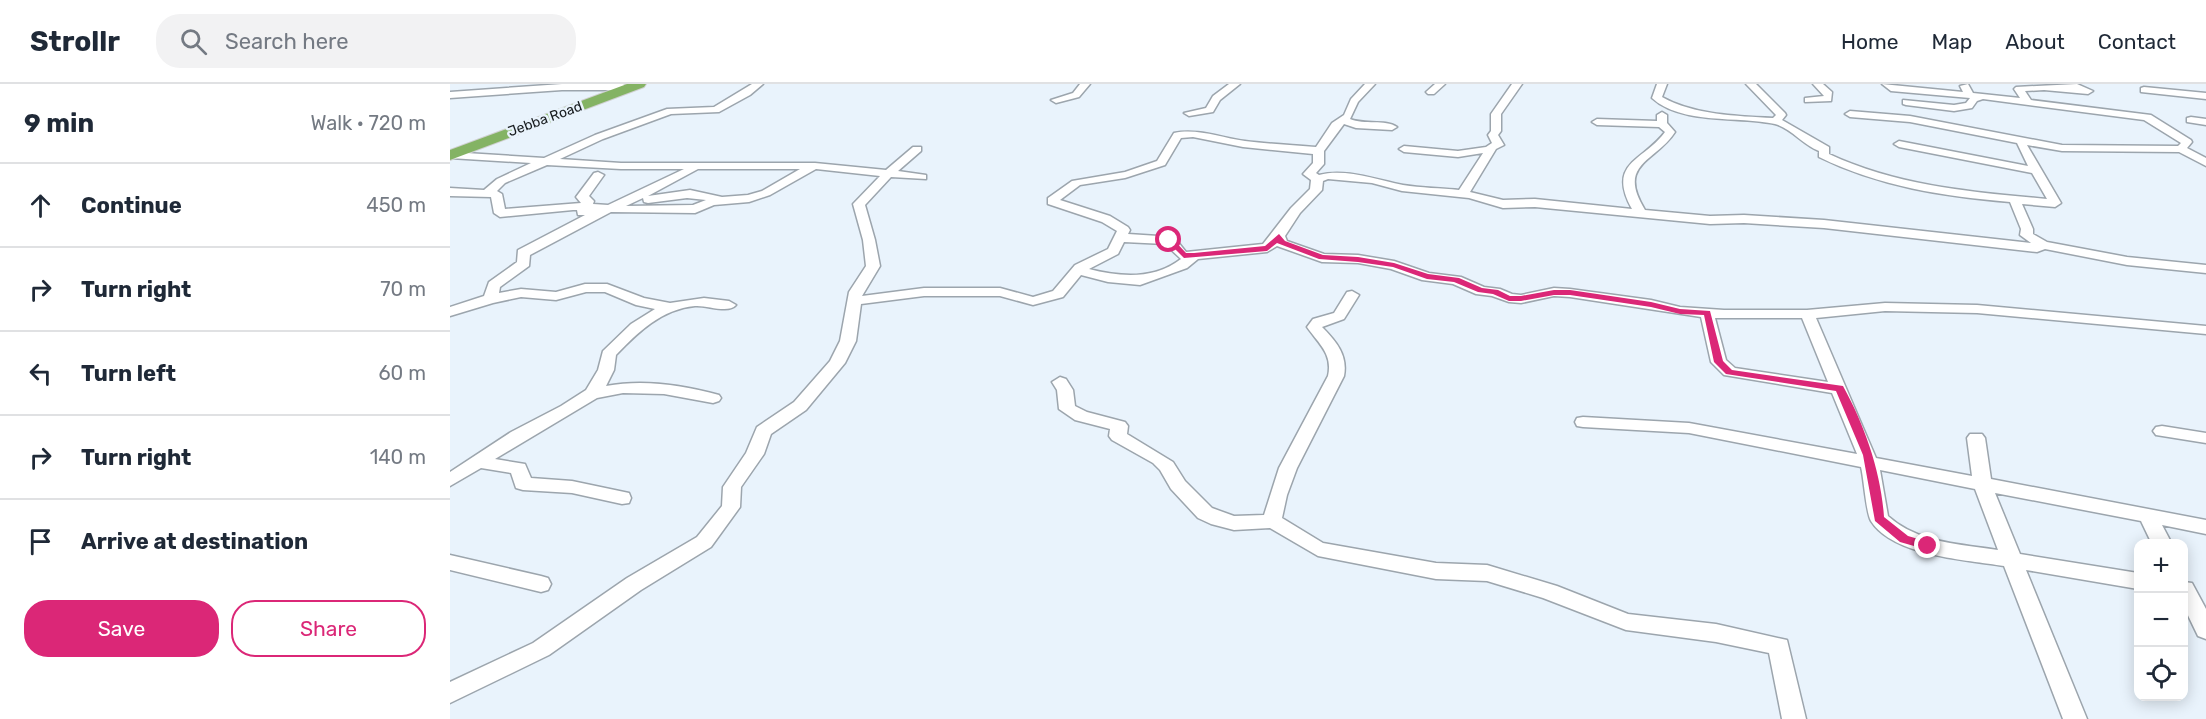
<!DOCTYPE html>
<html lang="en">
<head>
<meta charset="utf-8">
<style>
	body { margin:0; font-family:Rubik,sans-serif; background:#f2f2f3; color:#1f2937 }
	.controls { position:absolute; right:18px; bottom:18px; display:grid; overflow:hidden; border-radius:12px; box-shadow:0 3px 15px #0003 }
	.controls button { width:54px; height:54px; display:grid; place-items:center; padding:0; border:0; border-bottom:2px solid #e0e1e3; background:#fff; color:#1f2937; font:30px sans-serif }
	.stop { position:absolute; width:18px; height:18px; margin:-14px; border:4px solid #db2777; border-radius:50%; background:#fff }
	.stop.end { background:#db2777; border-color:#fff; box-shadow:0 2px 6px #0008 }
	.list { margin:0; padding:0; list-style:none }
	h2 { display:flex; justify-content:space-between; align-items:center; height:78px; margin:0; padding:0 24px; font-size:26px }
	h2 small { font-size:20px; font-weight:400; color:#747a83 }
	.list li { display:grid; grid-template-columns:39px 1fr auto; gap:18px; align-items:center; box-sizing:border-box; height:84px; padding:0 24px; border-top:2px solid #e0e1e3 }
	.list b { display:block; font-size:22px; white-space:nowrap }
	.list em { font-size:20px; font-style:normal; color:#747a83 }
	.actions { display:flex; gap:12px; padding:18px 24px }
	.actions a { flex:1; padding:14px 0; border:2px solid #db2777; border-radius:24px; text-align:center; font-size:21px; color:#db2777 }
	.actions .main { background:#db2777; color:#fff }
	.icon { flex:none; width:33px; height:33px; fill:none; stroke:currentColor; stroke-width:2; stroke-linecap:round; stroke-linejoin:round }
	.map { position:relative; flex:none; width:1756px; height:635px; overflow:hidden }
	header { display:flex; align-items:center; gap:36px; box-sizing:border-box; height:84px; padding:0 30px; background:#fff; border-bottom:2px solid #e0e1e3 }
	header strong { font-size:28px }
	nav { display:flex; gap:33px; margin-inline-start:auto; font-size:21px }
	.search { width:420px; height:54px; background:#f2f2f3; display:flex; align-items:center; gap:15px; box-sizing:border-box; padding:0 21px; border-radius:24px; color:#747a83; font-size:22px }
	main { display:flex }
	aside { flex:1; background:#fff }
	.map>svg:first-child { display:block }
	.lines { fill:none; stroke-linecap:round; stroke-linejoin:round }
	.minor-casing { stroke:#9ca5ad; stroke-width:3 }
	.highway-casing { stroke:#d0d1d2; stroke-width:2 }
	.minor { fill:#fff; fill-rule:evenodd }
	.highway { fill:#84b364; fill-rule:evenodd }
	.route { fill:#db2777 }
	.labels { text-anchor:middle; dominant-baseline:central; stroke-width:5; stroke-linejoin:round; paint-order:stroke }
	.far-street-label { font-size:14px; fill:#161a1d; stroke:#e9f3fc }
</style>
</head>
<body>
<header>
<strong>Strollr</strong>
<div class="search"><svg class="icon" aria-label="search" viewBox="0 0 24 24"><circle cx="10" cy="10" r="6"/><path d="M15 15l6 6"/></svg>Search here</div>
<nav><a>Home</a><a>Map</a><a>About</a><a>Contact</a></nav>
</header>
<main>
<aside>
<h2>9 min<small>Walk · 720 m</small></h2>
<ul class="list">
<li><svg class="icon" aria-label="ahead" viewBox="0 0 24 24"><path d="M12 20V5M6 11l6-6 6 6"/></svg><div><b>Continue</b></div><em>450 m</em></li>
<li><svg class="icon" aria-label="right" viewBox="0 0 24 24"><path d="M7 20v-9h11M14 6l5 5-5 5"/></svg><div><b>Turn right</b></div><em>70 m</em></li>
<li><svg class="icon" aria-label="left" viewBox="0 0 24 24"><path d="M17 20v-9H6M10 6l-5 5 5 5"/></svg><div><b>Turn left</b></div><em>60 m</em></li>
<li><svg class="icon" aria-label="right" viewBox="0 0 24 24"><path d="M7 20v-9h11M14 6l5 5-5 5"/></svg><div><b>Turn right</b></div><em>140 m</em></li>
<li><svg class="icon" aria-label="arrive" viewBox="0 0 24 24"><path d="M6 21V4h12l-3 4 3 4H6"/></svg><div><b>Arrive at destination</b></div></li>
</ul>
<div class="actions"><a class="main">Save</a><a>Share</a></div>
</aside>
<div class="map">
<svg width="1756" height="635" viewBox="0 0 1756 635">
	<rect width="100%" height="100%" fill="#e9f3fc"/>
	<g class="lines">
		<g class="minor-casing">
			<path id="minor" d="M112,0H173L178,3L173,6H112L0,14V8Z
				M302,0H313L300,11L269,28L221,30L153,55L110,75L171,79H365L436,86L463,63H471V67L448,87L476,91V95L441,93L415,121L425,156L430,182L412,212L474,204H550L583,213L603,207L625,181L658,165L667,147L652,138L598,120V114L622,97L675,88L707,77L724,49C748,44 771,54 795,57C818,60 842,61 866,63L882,39L894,31L901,15L915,0H925L908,18L900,35C914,41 935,35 947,43L942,46L906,44L894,40L874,67V80L866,89L869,91C896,84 926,96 953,101C971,104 991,104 1009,106L1033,69L1008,73L954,68L949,65L954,62L1008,67L1036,63L1042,59L1038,51L1041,47V30L1062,0H1072L1051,30V47L1048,51L1054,61L1046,65L1020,108L1053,116L1085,115L1182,125C1156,78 1194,77 1215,48L1209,43L1147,41L1142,38L1147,35L1207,37V31L1212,28L1217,31V39L1225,48C1206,78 1166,79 1195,126L1260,132L1294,131L1374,136L1581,159L1570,151L1571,145L1560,118C1493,112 1430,103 1369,73V67C1353,61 1341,44 1325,40C1289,32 1231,41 1202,14L1207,0H1217L1212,13C1244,31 1287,32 1323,34L1326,31L1296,0H1306L1335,29L1336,31L1332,36L1379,63V70C1448,102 1521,108 1597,115L1582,89L1449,63L1444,60L1449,57L1578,82L1567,59L1460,38L1400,33L1395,30L1400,27L1460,32L1612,61L1728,62L1731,59L1694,36L1533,15L1527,17L1522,24L1504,27L1456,21L1453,20V16L1504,21L1516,19L1520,14L1441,7L1432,0L1513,8L1510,2L1518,0L1523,9L1570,14L1564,5L1566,3L1627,0L1643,7L1638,10L1594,6L1575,7L1581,16L1701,31L1741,56L1742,58L1737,64L1756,74V82L1729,68L1612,67L1577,61L1611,119L1605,123L1572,120L1583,145V150L1597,158L1677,173L1756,181V189L1677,181L1595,165L1587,168L1374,144L1294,139L1260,140L1085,123L1053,124L1019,114L952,107L922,99L878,95L873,97L872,106L850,129L835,152L837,157L874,170L908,171L944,177L979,189L1011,193L1034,203L1050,205L1062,210L1071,211L1104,204L1120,205L1201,216L1230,223L1274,226H1357L1435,219L1527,221L1756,242V250L1527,229L1435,227L1366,234L1426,374L1522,392L1517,354L1520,350H1532L1535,354L1541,395L1756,436V450L1712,441L1722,460H1702L1691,437L1545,409L1570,470L1688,489V505L1576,486L1637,635H1613L1554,482C1517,476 1443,472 1421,437C1416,429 1414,395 1411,383L1239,349L1133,343L1127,342L1125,338L1127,334L1133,333L1239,339L1407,370L1382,309L1274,291L1261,278L1251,233L1120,213L1104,212L1071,219L1059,218L1042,212L1026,210L1003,200L972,196L941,185L908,179L872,178L827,162L817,168L748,175L737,184L690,201L658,198L631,191L613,213L583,221L550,212H474L411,220L406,257L395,279L356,326L321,350L314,370L291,403L290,423L261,463L191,506L99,571L0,619V598L83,559L177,494L247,453L272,422L273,403L296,369L307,343L344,318L380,277L390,257L399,208L416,182L413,156L403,120L430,92L366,85L320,111L299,118L264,121L245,129L161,128L80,171L79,182L50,203L49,209L71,205L106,208L135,200H157L194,214L220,219L254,214L279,217L286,221C278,230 257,221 245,222C212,225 188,248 166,271L164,286L156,302C193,295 233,301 269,311L271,314L269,317L263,319L214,310L173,309L147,314L45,375L75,380L81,394L122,397L179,409L181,414L179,419L172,420L122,409L73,406L66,404L61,389L31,384L0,402V388L61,348L111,322L136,306L148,286L153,267L181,240L205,225L186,221L155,208H136L106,216L71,213L43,219L0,232V223L34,212L39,198L67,178L68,166L135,131H128L127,126H123L50,133L44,129L41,113L0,112V104L34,106L47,95L81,79L0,74V68L94,74L145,51L217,25L264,23ZM743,53L793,63L863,70V79L853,90L861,96L860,105L841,124L813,160L736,168L724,153L678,150L680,146L678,143L660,132L610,116L630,101L675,94L715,81L731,54ZM97,81L171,85H234L158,121L143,120L144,117L139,112L154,91L148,88L144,89L126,113L131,119L55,125L52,110L47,107L55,99ZM248,85H350L312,107L298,111L272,113L240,106L198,112ZM193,114L194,118L198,119L237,114L256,116L243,121L176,122ZM674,158L715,160L731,175C704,196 670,193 639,185L668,170ZM1265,234H1352L1378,298L1285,284L1276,276ZM1430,386L1525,405L1548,466C1510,460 1468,459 1438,432Z
				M630,0H640L629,13L606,19L601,16L623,9Z
				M779,0H790L770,16L763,28L739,32L734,29L756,24L763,12Z
				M985,0H995L984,10H978L976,8Z
				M1363,0H1373L1382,8L1381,17L1355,18V14L1374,12Z
				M1694,3L1756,9V15L1691,8V4Z
				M1741,33L1756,35V41L1737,38V34Z
				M902,207L909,211L894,235L872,243C886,257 898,271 894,292L847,384L837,411L832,434L873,459L986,479L1037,481L1107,502L1178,530L1266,540L1337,556L1356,635H1332L1319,569L1266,558L1176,546L1093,514L1037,497L986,495L868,472L820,444L784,446L761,440L748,434L721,405L710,386L703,379L662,356L659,352L660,345L625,336L609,325L607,306L602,298L610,293L616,295L623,306L625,322L637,328L675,338L678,342L677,350L723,378L735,397L762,424L784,432L814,431L829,384L878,292C883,270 869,260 857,243L863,235L884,229L897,208Z
				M1712,342L1756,349V359L1706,351L1703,347L1706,343Z
				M0,471L91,492L98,494L101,500L98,506L91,508L0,486Z
				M1734,498L1742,499L1756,525V555L1748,552L1734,523Z"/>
		</g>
		<g class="highway-casing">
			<path id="highway" d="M177,0H196L194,3L0,76V66Z"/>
		</g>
		<use href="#minor" class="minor"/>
		<use href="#highway" class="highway"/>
	</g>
	<path class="route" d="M829,150L835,157L873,171L908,173L944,179L978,190L1009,194L1032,204L1048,206L1060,212H1071L1104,206H1120L1201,218L1230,225L1260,227L1273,277L1282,286L1393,302C1415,342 1431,388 1434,433L1458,452L1482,459L1484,462L1478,466L1450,458L1425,437L1413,371L1386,307L1276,290L1264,278L1254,231L1230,230L1201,223L1120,211H1104L1071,217H1059L1043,210L1028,208L1004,198L977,195L943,183L908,178L869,175L827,159L817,167L734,174L716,156L722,154L736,169H744L815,162Z"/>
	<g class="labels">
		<g class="far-street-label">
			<text transform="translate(95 35) rotate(-20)">Jebba Road</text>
		</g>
	</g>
</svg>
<div class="controls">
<button>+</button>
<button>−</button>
<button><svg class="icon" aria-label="locate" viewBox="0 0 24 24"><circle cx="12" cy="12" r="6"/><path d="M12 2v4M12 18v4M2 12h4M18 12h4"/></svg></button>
</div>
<div class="stop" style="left:719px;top:156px"></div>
<div class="stop end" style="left:1478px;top:462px"></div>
</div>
</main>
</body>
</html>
